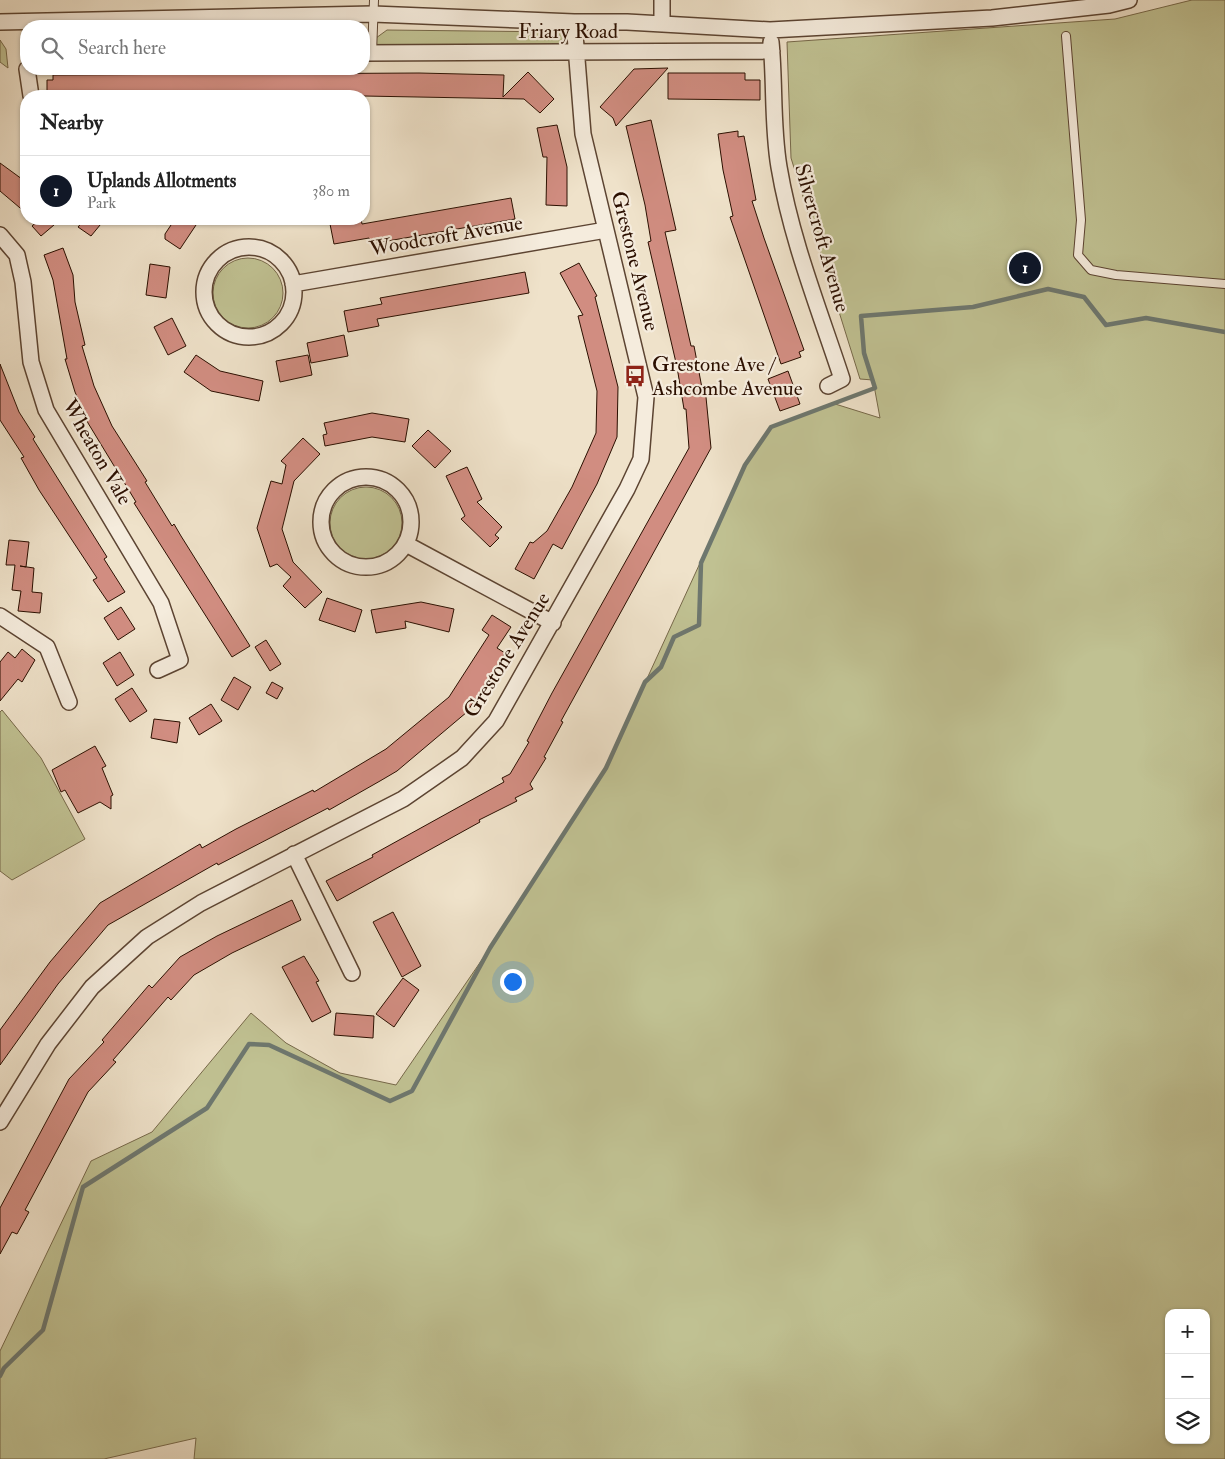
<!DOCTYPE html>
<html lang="en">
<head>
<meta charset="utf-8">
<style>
	body { margin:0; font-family:"IM FELL Double Pica",serif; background:#f2f2f2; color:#222 }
	.controls { position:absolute; right:15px; bottom:15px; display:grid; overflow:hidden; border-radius:10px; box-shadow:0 1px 4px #0004 }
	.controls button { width:45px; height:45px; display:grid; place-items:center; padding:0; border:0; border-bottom:1px solid #e0e0e0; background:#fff; color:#222; font:25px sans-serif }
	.you { position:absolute; left:512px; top:981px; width:18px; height:18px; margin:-12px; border:4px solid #fff; border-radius:50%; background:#1a73e8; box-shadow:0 0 0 8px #1a73e833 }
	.badge { display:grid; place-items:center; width:32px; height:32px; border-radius:50%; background:#111827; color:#fff; font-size:16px; font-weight:700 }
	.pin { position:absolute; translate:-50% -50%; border:2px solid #fff; box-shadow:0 1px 5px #0006 }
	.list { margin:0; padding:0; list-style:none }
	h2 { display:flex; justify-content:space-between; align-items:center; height:65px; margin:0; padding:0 20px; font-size:21px }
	h2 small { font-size:16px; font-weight:400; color:#767676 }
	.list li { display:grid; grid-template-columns:32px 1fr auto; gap:15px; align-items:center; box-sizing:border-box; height:70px; padding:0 20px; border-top:1px solid #e0e0e0 }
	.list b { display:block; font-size:19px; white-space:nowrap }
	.list p { margin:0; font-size:16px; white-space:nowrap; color:#767676 }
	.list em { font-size:16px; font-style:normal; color:#767676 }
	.icon { flex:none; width:28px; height:28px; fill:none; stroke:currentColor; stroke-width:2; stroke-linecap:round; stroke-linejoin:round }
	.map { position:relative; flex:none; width:1225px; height:1459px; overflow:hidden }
	.search { position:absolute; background:#fff; box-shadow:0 1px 4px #0004; left:20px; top:20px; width:350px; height:55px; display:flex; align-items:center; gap:12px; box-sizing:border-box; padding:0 18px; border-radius:20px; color:#767676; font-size:19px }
	.panel { position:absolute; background:#fff; box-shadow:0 1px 4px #0004; left:20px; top:90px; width:350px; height:135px; border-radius:20px }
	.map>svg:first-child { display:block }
	.green { fill:#c0c192; stroke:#766849; fill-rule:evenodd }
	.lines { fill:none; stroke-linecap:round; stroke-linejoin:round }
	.stream { stroke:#6e776e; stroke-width:4.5 }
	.building { fill:#d18d81; stroke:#2b0f00 }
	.service-casing { stroke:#5c4432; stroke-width:10 }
	.minor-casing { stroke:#5c4432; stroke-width:18 }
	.service { stroke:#f5ecdd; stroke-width:8 }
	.minor { stroke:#f5ecdd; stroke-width:15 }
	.labels { text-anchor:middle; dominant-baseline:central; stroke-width:4.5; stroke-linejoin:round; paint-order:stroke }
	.street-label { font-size:21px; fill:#2b0f00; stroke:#f5ecdd }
	.poi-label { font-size:21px; fill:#2b0f00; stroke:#f5ecdd; text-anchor:start }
</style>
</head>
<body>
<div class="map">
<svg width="1225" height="1459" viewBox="0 0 1225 1459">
	<rect width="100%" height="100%" fill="#efe2ca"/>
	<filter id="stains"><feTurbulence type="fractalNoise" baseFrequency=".004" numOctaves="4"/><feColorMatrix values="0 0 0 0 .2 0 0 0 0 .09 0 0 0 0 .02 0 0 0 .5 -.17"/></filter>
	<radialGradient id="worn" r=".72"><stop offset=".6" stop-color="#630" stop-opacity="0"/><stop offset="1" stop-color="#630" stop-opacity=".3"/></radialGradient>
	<path class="green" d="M1192,0H1225V1459H194L196,1438L104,1459H0V1351L91,1161L152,1132L251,1013L286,1043L340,1073L396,1085L490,948L606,768L745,465L771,427L832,403L880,418L873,380L860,379L791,158L787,42L1115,19ZM1169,1313H1206V1440H1169Z
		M387,30L560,32L567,42L563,48L381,47L376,45V38Z
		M0,40L6,49L8,68L0,62Z
		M213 293a35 35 0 1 1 70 0a35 35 0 1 1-70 0Z
		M330 523a36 36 0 1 1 72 0a36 36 0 1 1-72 0Z
		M2,710L41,758L85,839L12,880L0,871V712Z"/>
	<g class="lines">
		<path class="stream" d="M0,1376L4,1368L43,1330L83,1187L207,1108L249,1044L269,1045L390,1101L412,1091L490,948L606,768L645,682L661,667L674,637L699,625L701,563L745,465L771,427L875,388L864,353L861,316L973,307L1048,289L1084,297L1106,325L1146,318L1225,332"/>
	</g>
	<path class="building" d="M668,68L616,126L613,118L600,107L634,69Z
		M528,72L554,99L540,113L524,99L364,96H47V80H53V75L419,73L504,75L503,97Z
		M668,73H745V80H760V100L668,99Z
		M651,120L676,230L665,232L691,346H694L702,388L705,387L711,448L561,721L563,722L544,757L546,758L530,784L533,789L515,798L517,801L479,820L480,822L337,901L326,881L373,857L372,855L504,782L502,778L510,774L529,742L527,741L552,693L689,448L686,409H684L677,367L648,242L651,241L645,205L626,126Z
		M557,125L567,167V206L546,205L547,157H543L537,128Z
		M738,131V137L744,136L756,200L752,201L764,238L804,350L799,352L801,357L781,364L730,217L733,216L723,170L718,134Z
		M0,163L26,182V213L0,191Z
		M511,198L515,219L370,244L369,238L334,244L330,224L361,219L362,224Z
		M40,219H61L41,236L32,226Z
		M85,219H105L91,236L78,227Z
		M175,219H200L180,249L165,239V234Z
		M63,248L73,275L75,302L85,345L82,346L94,386L112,426L147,481L145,482L172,526L174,524L181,536L250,646L232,657L134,503L136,502L88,423L75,392L65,359H67L53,280L44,255Z
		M579,263L597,296L595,297L618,387L617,437L597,484L562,549L553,544L534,579L515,569L530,542L533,543L547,531L572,487L596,433L597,391L578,316L583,315L560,273Z
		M150,264L170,267L166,298L146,295Z
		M525,272L529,293L377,319L379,326L348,332L344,311L382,304L380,298Z
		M172,318L186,346L168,355L154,327Z
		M344,335L348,356L311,363L307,343Z
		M196,355L220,371L263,381L259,401L211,391L184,372Z
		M308,355L312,375L280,382L276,361Z
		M0,364L19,412L35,437L33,439L107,557L104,559L125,592L108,602L93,580L97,578L39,490L21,458L24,457L0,420Z
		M788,371L800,404L780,411L768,379Z
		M372,413L409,419L405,442L372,437L325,446L323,435L327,434L324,423Z
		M428,430L451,451L435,468L412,446Z
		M303,438L320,454L294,481L282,529L293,562L322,592L305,608L283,586L291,577L277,564L270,567L257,528L271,481L282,484L286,465L281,461Z
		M467,467L482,499L477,502L502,527L495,535L499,538L490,547L461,519L465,516L446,476Z
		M9,540L29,542L26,567L20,566L34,568L32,592L42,593L40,613L18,611L21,591L12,590L15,565H6Z
		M327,598L362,610L355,632L319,620Z
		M421,602L454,609L449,632L405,621L406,628L376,633L371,610Z
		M121,607L135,629L118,640L104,618Z
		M492,615L511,627L497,648L505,653L467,712L397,771L380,781L329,810L328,808L218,865L217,863L108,925L58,984L0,1065V1030L50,962L100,903L200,844L202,848L236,829L313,790L314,792L386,749L449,697L489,635L482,630Z
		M266,640L281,664L270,671L255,647Z
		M22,649L35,660L22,682L18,679L0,701V662L8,652L15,658Z
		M120,652L134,675L117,686L103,663Z
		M234,677L251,687L238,710L221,700Z
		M272,682L283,688L277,699L266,693Z
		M132,688L147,711L130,722L115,699Z
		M211,704L222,721L199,735L189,718Z
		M154,719L180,722L177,743L151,738Z
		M95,746L106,766L102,768L113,795L111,796V809L100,802L78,813L65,790L61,792L52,770Z
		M292,900L301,920L232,953L194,975L171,1000L168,997L113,1060L116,1062L88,1092L25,1210L29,1212L17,1234L12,1232L0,1254V1208L69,1079L104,1042L102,1040L149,985L152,988L180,957L217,936Z
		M393,912L421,966L402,977L373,922Z
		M304,956L319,981L316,982L331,1012L312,1022L282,967Z
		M403,978L419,990L394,1027L376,1014Z
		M336,1013L374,1016L373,1038L334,1035Z"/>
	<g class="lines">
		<g class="service-casing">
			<path id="service" d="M1066,36L1081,220L1078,255L1091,270L1116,275L1225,284
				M372,53L374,0"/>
		</g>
		<g class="minor-casing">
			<path id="minor" d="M0,22L373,14L574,22H627L770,30L992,18L1109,5L1129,0
				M662,24V0
				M771,42C775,83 772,126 779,167C791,239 819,309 842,379L828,386
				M364,53L772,51
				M27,69L31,96
				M0,235L17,255L23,282L31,362L46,410L161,603L180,660L158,670
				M204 292a45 45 0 1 1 90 0a45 45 0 1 1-90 0Z
				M293,284L606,230
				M321 522a45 45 0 1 1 90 0a45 45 0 1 1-90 0Z
				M406,544L553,623
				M0,616L47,647L69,702
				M294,854L352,973
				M0,1122L48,1044L92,987L147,937L201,903L403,799L462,758L496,721L627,489L641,459L646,397L583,134L574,22"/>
		</g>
		<use href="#service" class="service"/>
		<use href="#minor" class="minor"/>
	</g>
	<defs>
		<g id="bus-bare" transform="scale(1.725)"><path d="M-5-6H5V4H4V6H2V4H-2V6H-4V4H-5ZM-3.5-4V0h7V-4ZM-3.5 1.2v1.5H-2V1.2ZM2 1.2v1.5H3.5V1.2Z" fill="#8f2418" stroke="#f5ecdd" stroke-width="2.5" paint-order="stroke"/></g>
	</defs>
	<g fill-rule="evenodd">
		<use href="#bus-bare" x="635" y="376"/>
	</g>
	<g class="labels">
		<g class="street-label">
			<text x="568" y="31">Friary Road</text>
			<text transform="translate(446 236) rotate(-10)">Woodcroft Avenue</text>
			<text transform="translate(822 238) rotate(74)">Silvercroft Avenue</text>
			<text transform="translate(635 261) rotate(76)">Grestone Avenue</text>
			<text transform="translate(97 452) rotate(60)">Wheaton Vale</text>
			<text transform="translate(507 655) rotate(-58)">Grestone Avenue</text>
		</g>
		<g class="poi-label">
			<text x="652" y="364">Grestone Ave /<tspan x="652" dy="24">Ashcombe Avenue</tspan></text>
		</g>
	</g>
	<rect width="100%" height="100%" filter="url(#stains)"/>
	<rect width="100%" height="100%" fill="url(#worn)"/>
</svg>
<div class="controls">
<button>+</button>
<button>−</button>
<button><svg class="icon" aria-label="layers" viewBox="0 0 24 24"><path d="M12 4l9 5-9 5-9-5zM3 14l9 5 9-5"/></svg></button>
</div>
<div class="you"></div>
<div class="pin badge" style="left:1025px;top:268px">1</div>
<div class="search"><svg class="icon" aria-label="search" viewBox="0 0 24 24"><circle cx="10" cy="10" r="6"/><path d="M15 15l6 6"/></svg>Search here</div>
<section class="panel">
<h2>Nearby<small></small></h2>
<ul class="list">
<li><span class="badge">1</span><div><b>Uplands Allotments</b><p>Park</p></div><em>380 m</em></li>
</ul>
</section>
</div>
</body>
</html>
